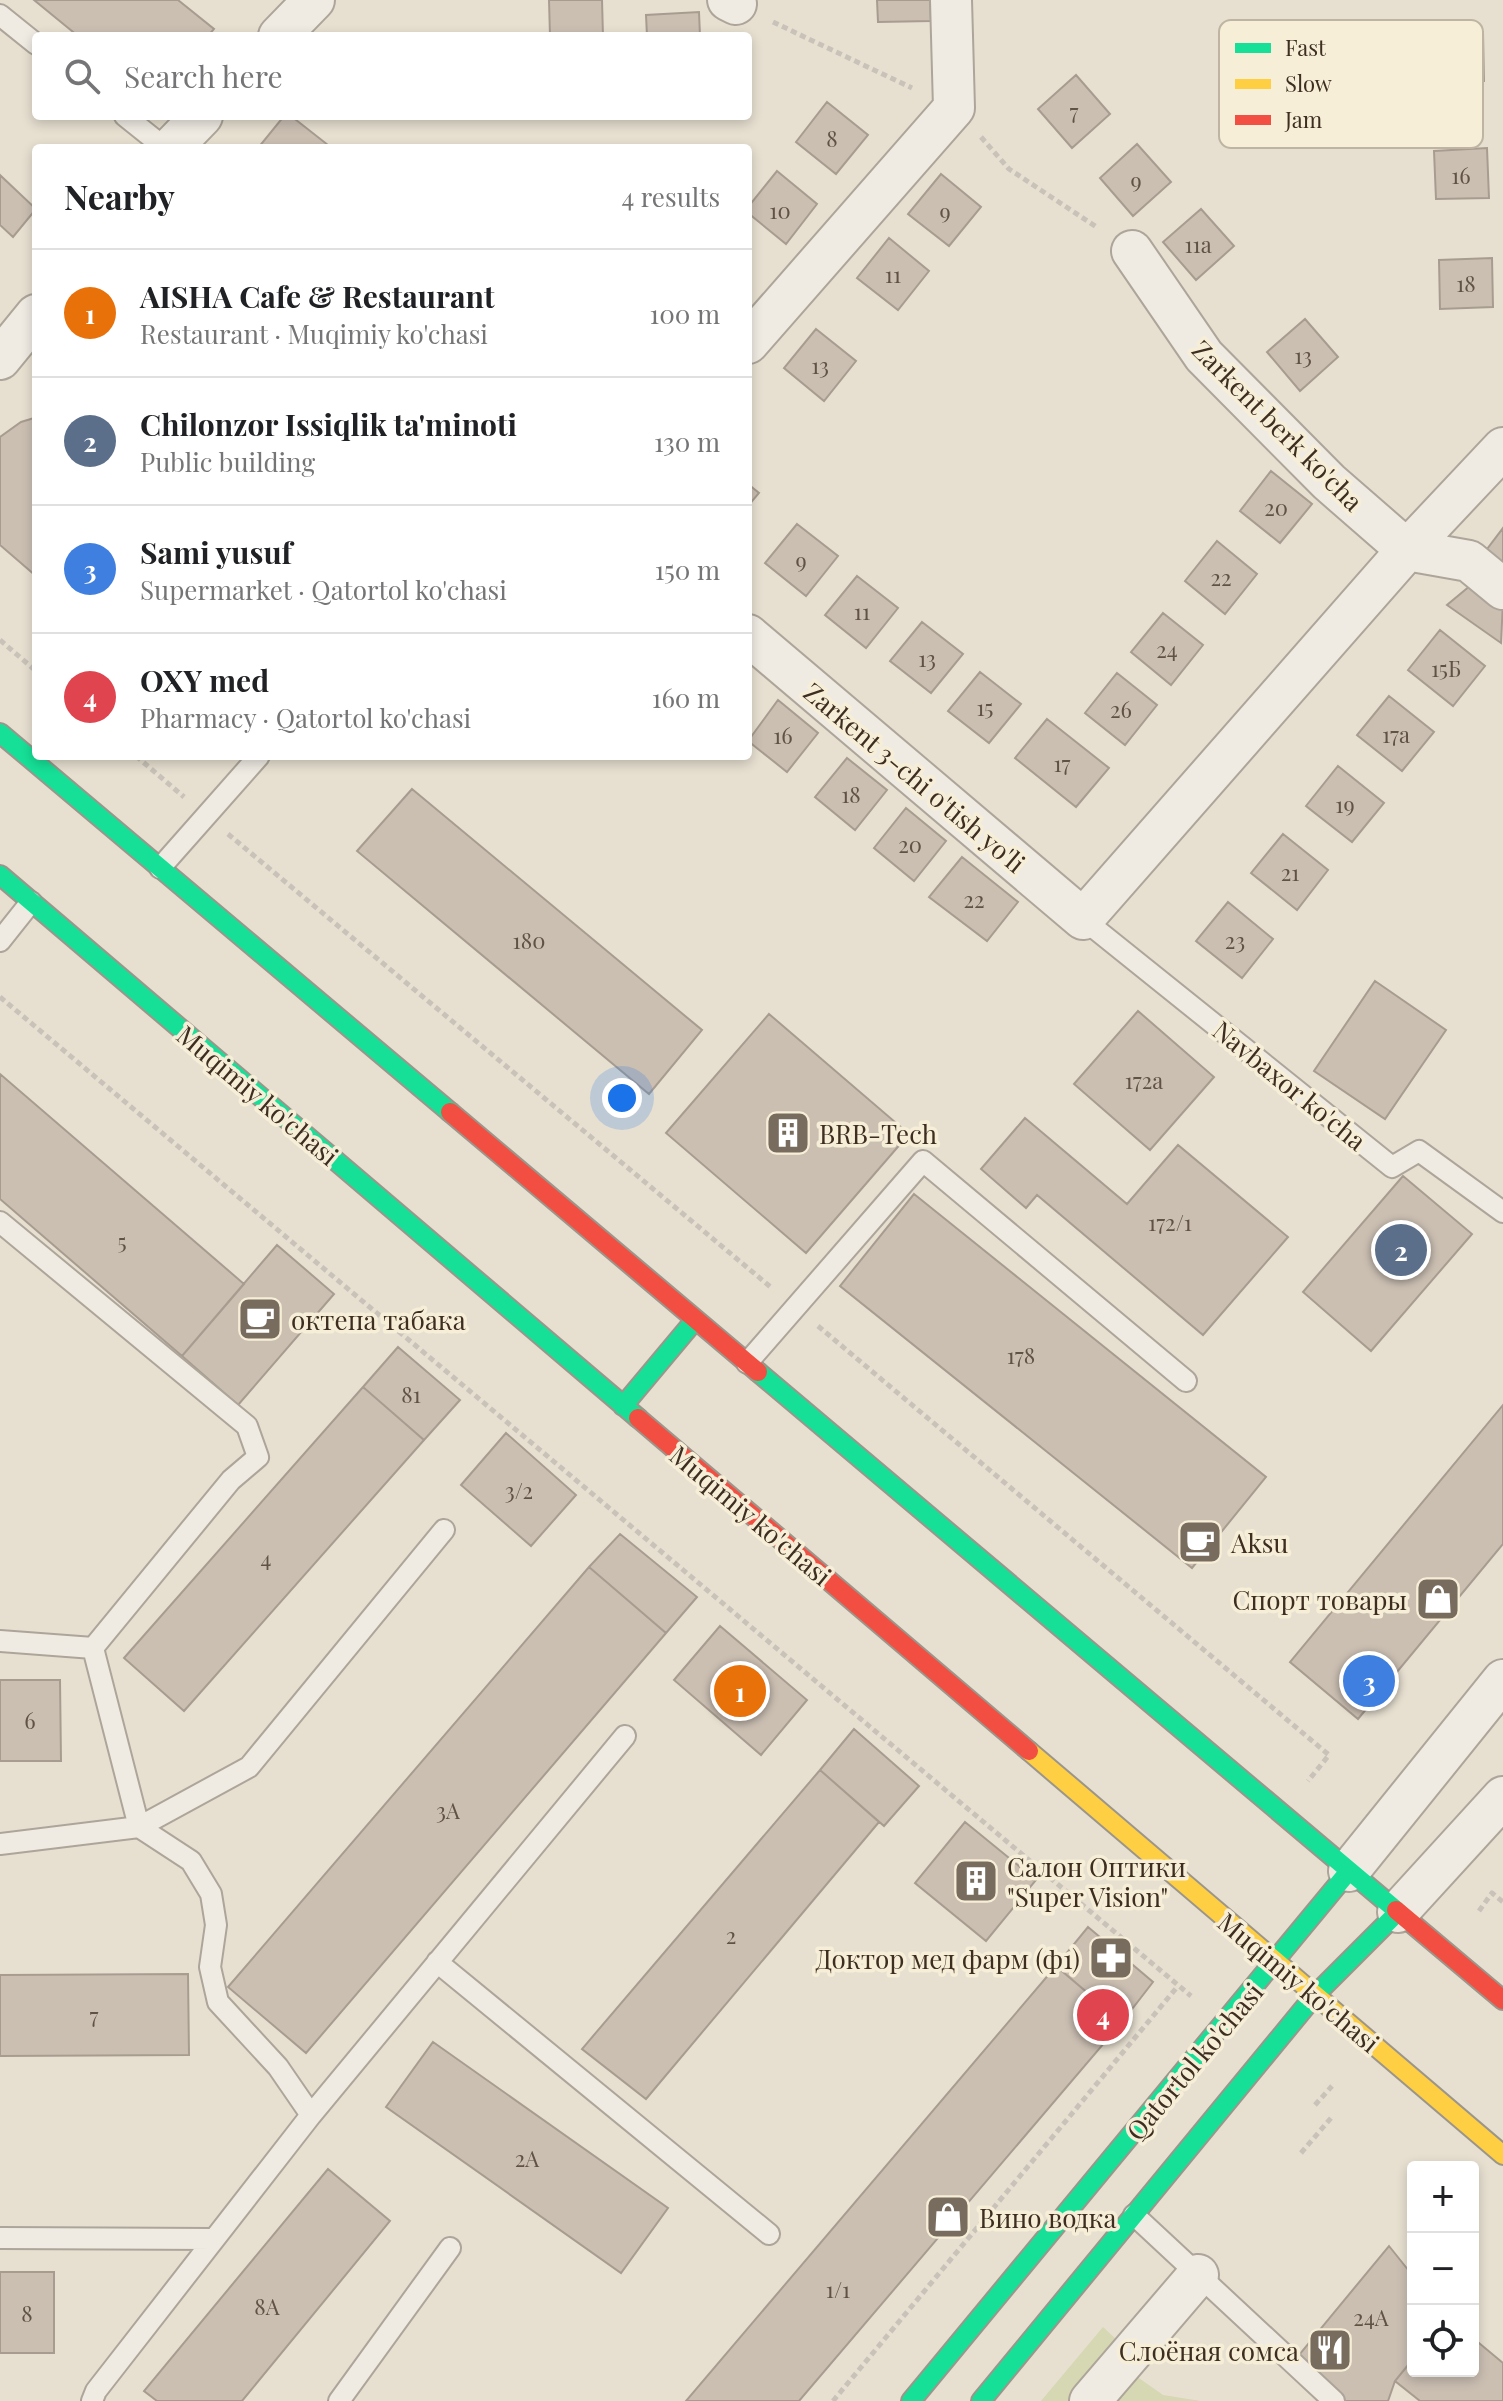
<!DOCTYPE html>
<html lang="en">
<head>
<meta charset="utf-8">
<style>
	body { margin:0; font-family:"Playfair Display",serif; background:#f6f6f6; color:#202124 }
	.controls { position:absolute; right:24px; bottom:24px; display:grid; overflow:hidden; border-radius:8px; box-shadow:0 4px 12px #0003 }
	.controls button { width:72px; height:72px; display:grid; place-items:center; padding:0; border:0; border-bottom:2px solid #e0e0e0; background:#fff; color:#202124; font:40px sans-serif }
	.you { position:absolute; left:622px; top:1098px; width:28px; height:28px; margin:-20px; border:6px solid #fff; border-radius:50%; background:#1a73e8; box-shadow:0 0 0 12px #1a73e833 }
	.badge { display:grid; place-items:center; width:52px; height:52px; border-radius:50%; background:#0f766e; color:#fff; font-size:26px; font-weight:700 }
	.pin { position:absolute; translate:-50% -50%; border:4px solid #fff; box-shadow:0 2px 8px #0006 }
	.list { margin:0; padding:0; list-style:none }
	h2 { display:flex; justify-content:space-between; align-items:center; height:104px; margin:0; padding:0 32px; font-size:34px }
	h2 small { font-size:26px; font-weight:400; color:#757577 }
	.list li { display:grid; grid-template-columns:52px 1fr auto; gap:24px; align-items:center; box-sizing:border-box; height:128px; padding:0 32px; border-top:2px solid #e0e0e0 }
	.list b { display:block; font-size:30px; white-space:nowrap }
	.list p { margin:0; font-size:26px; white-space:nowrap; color:#757577 }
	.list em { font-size:26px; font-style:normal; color:#757577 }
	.icon { flex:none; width:44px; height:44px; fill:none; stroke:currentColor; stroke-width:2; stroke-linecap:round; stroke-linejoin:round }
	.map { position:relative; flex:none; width:1503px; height:2401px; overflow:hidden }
	.search { position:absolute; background:#fff; box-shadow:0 4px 12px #0003; left:32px; top:32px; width:720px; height:88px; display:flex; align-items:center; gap:20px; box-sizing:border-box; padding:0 28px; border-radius:8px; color:#757577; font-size:30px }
	.panel { position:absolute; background:#fff; box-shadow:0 4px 12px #0003; left:32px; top:144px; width:720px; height:616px; border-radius:8px }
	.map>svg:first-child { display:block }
	.green { fill:#d6d7b3 }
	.building { fill:#cbbfb2; stroke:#a89c90; stroke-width:2 }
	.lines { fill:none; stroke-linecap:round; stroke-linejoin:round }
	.lane-casing { stroke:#ada599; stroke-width:24 }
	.street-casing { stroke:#ada599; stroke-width:44 }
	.fast-casing { stroke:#9c958a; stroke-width:22 }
	.slow-casing { stroke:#9c958a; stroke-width:22 }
	.jam-casing { stroke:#9c958a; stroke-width:22 }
	.path { stroke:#c8c2b9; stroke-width:5; stroke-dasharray:6 4; stroke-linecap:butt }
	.lane { stroke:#efebe3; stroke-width:20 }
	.street { stroke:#efebe3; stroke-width:40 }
	.fast { stroke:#16e098; stroke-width:18 }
	.slow { stroke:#ffcf43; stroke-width:18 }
	.jam { stroke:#f24e42; stroke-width:18 }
	.labels { text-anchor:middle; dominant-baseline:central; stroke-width:7; stroke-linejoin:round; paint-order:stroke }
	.number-label { font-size:22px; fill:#605244 }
	.street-label { font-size:26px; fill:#3d2e20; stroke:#f7eed8 }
	.poi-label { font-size:26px; fill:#3d2e20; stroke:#f7eed8; text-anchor:start }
	.key { fill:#f7eed8; stroke:#bfb4a1; stroke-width:2 }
	.key-label { font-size:22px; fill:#3d2e20 }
</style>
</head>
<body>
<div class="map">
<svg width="1503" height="2401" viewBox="0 0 1503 2401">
	<rect width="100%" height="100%" fill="#e7e0d1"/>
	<path class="green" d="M1103,2327L1119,2342L1109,2357L1163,2395L1201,2401H1041Z"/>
	<path class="building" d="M34,0H178L214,29L208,36H78Z
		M549,0H602L603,36H550Z
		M877,0H930L931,21L878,22Z
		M699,12L700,36H647L646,15Z
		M1483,32L1484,81L1431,82L1430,34Z
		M1076,75L1110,114L1072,148L1038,109Z
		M827,102L868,135L836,174L796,142Z
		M284,116H291L328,145L325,148H258Z
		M1137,144L1171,182L1133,216L1100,178Z
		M1487,148L1489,198L1436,199L1434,151Z
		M777,171L817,204L786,244L748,213V207Z
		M941,174L981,207L949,246L908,214Z
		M0,175L36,209L13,237L0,225Z
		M1201,209L1234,246L1196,280L1163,242Z
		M889,238L929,271L898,310L857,278Z
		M1492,258L1493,307L1440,309L1439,260Z
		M1305,319L1338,357L1300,391L1267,352Z
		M816,329L856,361L824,401L784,368Z
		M34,418H36V576L0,545V437L21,422Z
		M1271,471L1312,504L1280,543L1240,511Z
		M748,484L759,493L748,506Z
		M797,524L838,556L806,596L765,563Z
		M1503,528V569L1484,553Z
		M1217,541L1257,574L1225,614L1185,581Z
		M857,576L898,608L866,648L825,615Z
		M1477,580L1503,601L1501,643L1447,605Z
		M1163,613L1203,645L1171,685L1131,652Z
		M922,622L963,654L931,693L890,661Z
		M1440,630L1485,666L1453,706L1408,670Z
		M980,672L1021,704L989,743L948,711Z
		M1117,673L1157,705L1125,745L1085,713Z
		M1389,696L1434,732L1402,771L1357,735Z
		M778,700L818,733L787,772L748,741Z
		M1047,719L1109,768L1076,807L1015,758Z
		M847,758L887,790L855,830L815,797Z
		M1338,766L1384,803L1352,842L1306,806Z
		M412,789L702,1030L649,1094L357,851Z
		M906,808L946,841L914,881L874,848Z
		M1283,834L1328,870L1297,910L1251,873Z
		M962,857L1018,902L987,941L929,897Z
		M1228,902L1273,939L1242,978L1196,941Z
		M1375,981L1446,1030L1385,1119L1314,1071Z
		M1138,1011L1214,1077L1150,1150L1074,1084Z
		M769,1014L909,1134L806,1253L666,1133Z
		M0,1074L244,1284L182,1356L0,1199Z
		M1025,1118L1127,1204L1178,1145L1288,1237L1203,1335L1037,1195L1026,1208L981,1169Z
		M1403,1176L1472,1234L1371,1351L1303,1292Z
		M914,1194L1266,1477L1192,1568L840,1286Z
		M277,1245L334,1294L238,1405L182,1356Z
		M398,1347L460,1400L424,1440L363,1387Z
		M363,1387L424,1440L184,1711L124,1658Z
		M1503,1405V1544L1358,1719L1290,1662Z
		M506,1433L576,1495L531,1546L461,1485Z
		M620,1534L697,1597L666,1633L589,1567Z
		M589,1567L666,1633L306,2053L228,1987Z
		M720,1626L807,1700L761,1755L674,1680Z
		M0,1680H60L61,1761H0Z
		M854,1729L919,1786L884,1826L820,1770Z
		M820,1770L879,1822L646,2099L582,2049Z
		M965,1822L1036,1880L986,1941L915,1883Z
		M1088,1927L1153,1982L1122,2022L1056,1966Z
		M1056,1966L1122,2022L799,2401H686Z
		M188,1974L189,2055L0,2056V1975Z
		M433,2042L668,2208L621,2273L386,2107Z
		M328,2169L390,2221L242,2401H157L144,2391Z
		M1389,2246L1413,2276V2359L1395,2381L1388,2401H1342L1294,2361Z
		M0,2272H54V2353H0Z
		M1473,2338L1503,2363V2401H1420L1395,2381L1413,2359V2371H1473Z"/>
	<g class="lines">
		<g class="lane-casing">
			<path id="lane" d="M0,15L36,44
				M125,116L165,148
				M160,868L259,756
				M1083,919L1392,1167L1419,1151L1503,1212
				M0,941L31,902
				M0,1222L247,1426L258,1457L231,1480L93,1648L139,1827L249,1767L444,1530
				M747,1363L923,1161L1186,1381
				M0,1641L93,1648
				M0,1844L139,1827L191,1861L211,1894L216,1925L210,1967L218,2002L278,2067L311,2115L96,2391L92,2401
				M437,1962L769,2234
				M311,2115L625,1736
				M1134,2215L1334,2401
				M0,2238L214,2239
				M339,2401L450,2248"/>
		</g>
		<g class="street-casing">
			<path id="street" d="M728,0L736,4
				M279,36L314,0
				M171,148L202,116
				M1132,251L1204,356L1329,482L1407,550L1469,561L1503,589
				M748,343L954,108L951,0
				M0,359L36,315
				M748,635L1083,919L1407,550L1503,448
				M1349,1871L1503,1680
				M1398,1912L1503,1797
				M1090,2401L1198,2275"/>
		</g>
		<g class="fast-casing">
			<path id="fast" d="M0,733L450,1112
				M0,875L638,1418
				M758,1372L1396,1910
				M623,1406L695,1320
				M911,2401L1349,1871
				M981,2401L1315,1995L1398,1912"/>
		</g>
		<g class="slow-casing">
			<path id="slow" d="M1029,1751L1503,2155"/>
		</g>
		<g class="jam-casing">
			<path id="jam" d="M450,1112L758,1372
				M638,1418L1029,1751
				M1396,1910L1503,2000"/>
		</g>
		<path class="path" d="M773,22L912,88
			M981,137L1009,169L1098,228
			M0,640L36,671
			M136,756L184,797
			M228,834L773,1289
			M0,997L1191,1996
			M818,1326L1329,1755L1308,1781
			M1479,1911L1492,1893L1503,1902
			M1315,2105L1332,2086
			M1301,2153L1331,2118
			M833,2401L1178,1986"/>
		<use href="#lane" class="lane"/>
		<use href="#street" class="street"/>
		<use href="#fast" class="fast"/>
		<use href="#slow" class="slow"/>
		<use href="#jam" class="jam"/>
	</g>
	<defs>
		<g id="building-square" transform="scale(2.3)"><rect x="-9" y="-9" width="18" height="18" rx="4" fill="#786c5e" stroke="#f7eed8"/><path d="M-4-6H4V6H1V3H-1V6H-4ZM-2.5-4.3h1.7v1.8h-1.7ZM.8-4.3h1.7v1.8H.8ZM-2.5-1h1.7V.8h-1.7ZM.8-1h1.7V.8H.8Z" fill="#fff"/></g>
		<g id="cafe-square" transform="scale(2.3)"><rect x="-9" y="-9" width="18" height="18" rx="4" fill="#786c5e" stroke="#f7eed8"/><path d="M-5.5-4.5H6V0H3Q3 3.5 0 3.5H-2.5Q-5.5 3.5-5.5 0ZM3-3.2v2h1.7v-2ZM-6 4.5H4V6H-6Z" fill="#fff"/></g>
		<g id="shop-square" transform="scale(2.3)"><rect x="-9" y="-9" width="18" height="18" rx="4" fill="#786c5e" stroke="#f7eed8"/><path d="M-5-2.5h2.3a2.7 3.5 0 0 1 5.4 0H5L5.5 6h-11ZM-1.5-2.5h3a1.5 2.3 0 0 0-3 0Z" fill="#fff"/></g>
		<g id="pharmacy-square" transform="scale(2.3)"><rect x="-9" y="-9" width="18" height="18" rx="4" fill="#786c5e" stroke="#f7eed8"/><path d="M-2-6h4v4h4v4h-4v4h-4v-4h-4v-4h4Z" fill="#fff"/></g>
		<g id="restaurant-square" transform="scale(2.3)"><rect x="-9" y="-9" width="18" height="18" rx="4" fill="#786c5e" stroke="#f7eed8"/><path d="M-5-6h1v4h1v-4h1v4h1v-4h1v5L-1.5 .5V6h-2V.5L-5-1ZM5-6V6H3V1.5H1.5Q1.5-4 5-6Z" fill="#fff"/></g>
	</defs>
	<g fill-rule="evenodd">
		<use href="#building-square" x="788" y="1133"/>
		<use href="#cafe-square" x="260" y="1319"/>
		<use href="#cafe-square" x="1200" y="1542"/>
		<use href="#shop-square" x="1438" y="1599"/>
		<use href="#building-square" x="976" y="1881"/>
		<use href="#pharmacy-square" x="1111" y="1958"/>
		<use href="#shop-square" x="948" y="2217"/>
		<use href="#restaurant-square" x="1330" y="2350"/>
	</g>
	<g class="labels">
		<g class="number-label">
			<text x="1074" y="111">7</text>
			<text x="832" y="138">8</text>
			<text x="1461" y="175">16</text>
			<text x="1136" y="180">9</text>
			<text x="780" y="210">10</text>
			<text x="945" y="211">9</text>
			<text x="1198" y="244">11a</text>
			<text x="893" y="274">11</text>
			<text x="1466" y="283">18</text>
			<text x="1303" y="355">13</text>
			<text x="820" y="365">13</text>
			<text x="1276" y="507">20</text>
			<text x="801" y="560">9</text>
			<text x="1221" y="577">22</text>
			<text x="862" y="611">11</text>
			<text x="1167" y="649">24</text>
			<text x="927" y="658">13</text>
			<text x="1446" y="668">15Б</text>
			<text x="985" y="707">15</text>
			<text x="1121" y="709">26</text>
			<text x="1396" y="734">17a</text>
			<text x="783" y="735">16</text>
			<text x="1062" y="763">17</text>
			<text x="851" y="794">18</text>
			<text x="1345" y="804">19</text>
			<text x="910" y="844">20</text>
			<text x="1290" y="872">21</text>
			<text x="974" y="899">22</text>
			<text x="529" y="940">180</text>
			<text x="1235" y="940">23</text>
			<text x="1144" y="1080">172a</text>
			<text x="1170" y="1222">172/1</text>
			<text x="122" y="1241">5</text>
			<text x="1021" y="1355">178</text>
			<text x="411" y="1394">81</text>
			<text x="519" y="1490">3/2</text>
			<text x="266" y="1558">4</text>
			<text x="30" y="1720">6</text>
			<text x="448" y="1810">3A</text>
			<text x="731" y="1935">2</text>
			<text x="94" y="2015">7</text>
			<text x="527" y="2158">2A</text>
			<text x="838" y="2289">1/1</text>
			<text x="267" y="2306">8A</text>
			<text x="27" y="2313">8</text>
			<text x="1371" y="2317">24A</text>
		</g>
		<g class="street-label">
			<text transform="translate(1278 425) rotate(45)">Zarkent berk ko'cha</text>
			<text transform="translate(915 777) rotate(40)">Zarkent 3-chi o'tish yo'li</text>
			<text transform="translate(1290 1085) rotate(39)">Navbaxor ko'cha</text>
			<text transform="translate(258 1095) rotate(40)">Muqimiy ko'chasi</text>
			<text transform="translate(751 1515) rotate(40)">Muqimiy ko'chasi</text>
			<text transform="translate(1299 1982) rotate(40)">Muqimiy ko'chasi</text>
			<text transform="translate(1194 2061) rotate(-50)">Qatortol ko'chasi</text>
		</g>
		<g class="poi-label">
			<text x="819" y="1133">BRB-Tech</text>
			<text x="291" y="1319">октепа табака</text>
			<text x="1231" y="1542">Aksu</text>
			<text x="1407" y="1599" text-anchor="end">Спорт товары</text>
			<text x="1007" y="1866">Салон Оптики<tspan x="1007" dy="30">"Super Vision"</tspan></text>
			<text x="1080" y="1958" text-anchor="end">Доктор мед фарм (ф1)</text>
			<text x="979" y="2217">Вино водка</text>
			<text x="1299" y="2350" text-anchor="end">Слоёная сомса</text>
		</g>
	</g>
	<rect x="1219" y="20" width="264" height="128" rx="12" class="key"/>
	<rect x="1235" y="43" width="36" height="10" fill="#16e098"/>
	<rect x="1235" y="79" width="36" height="10" fill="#ffcf43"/>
	<rect x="1235" y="115" width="36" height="10" fill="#f24e42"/>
	<g class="key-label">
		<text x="1285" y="56">Fast</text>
		<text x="1285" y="92">Slow</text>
		<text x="1285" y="128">Jam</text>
	</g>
</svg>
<div class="controls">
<button>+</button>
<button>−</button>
<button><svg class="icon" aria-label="locate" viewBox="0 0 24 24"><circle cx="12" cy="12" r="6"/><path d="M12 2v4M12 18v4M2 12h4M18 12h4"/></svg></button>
</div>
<div class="you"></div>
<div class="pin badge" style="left:740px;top:1691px;background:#e8710a">1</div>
<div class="pin badge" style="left:1401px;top:1250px;background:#5c6f8a">2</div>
<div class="pin badge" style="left:1369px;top:1681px;background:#3f7fe0">3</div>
<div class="pin badge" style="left:1103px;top:2015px;background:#e0444e">4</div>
<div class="search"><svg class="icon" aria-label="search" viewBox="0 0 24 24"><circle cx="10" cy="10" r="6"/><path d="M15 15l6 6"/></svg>Search here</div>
<section class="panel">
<h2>Nearby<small>4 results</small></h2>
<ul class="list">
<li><span class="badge" style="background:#e8710a">1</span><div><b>AISHA Cafe &amp; Restaurant</b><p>Restaurant · Muqimiy ko'chasi</p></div><em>100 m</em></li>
<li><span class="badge" style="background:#5c6f8a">2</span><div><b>Chilonzor Issiqlik ta'minoti</b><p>Public building</p></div><em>130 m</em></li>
<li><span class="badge" style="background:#3f7fe0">3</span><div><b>Sami yusuf</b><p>Supermarket · Qatortol ko'chasi</p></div><em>150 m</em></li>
<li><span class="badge" style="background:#e0444e">4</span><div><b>OXY med</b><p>Pharmacy · Qatortol ko'chasi</p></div><em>160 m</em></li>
</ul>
</section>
</div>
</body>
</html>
